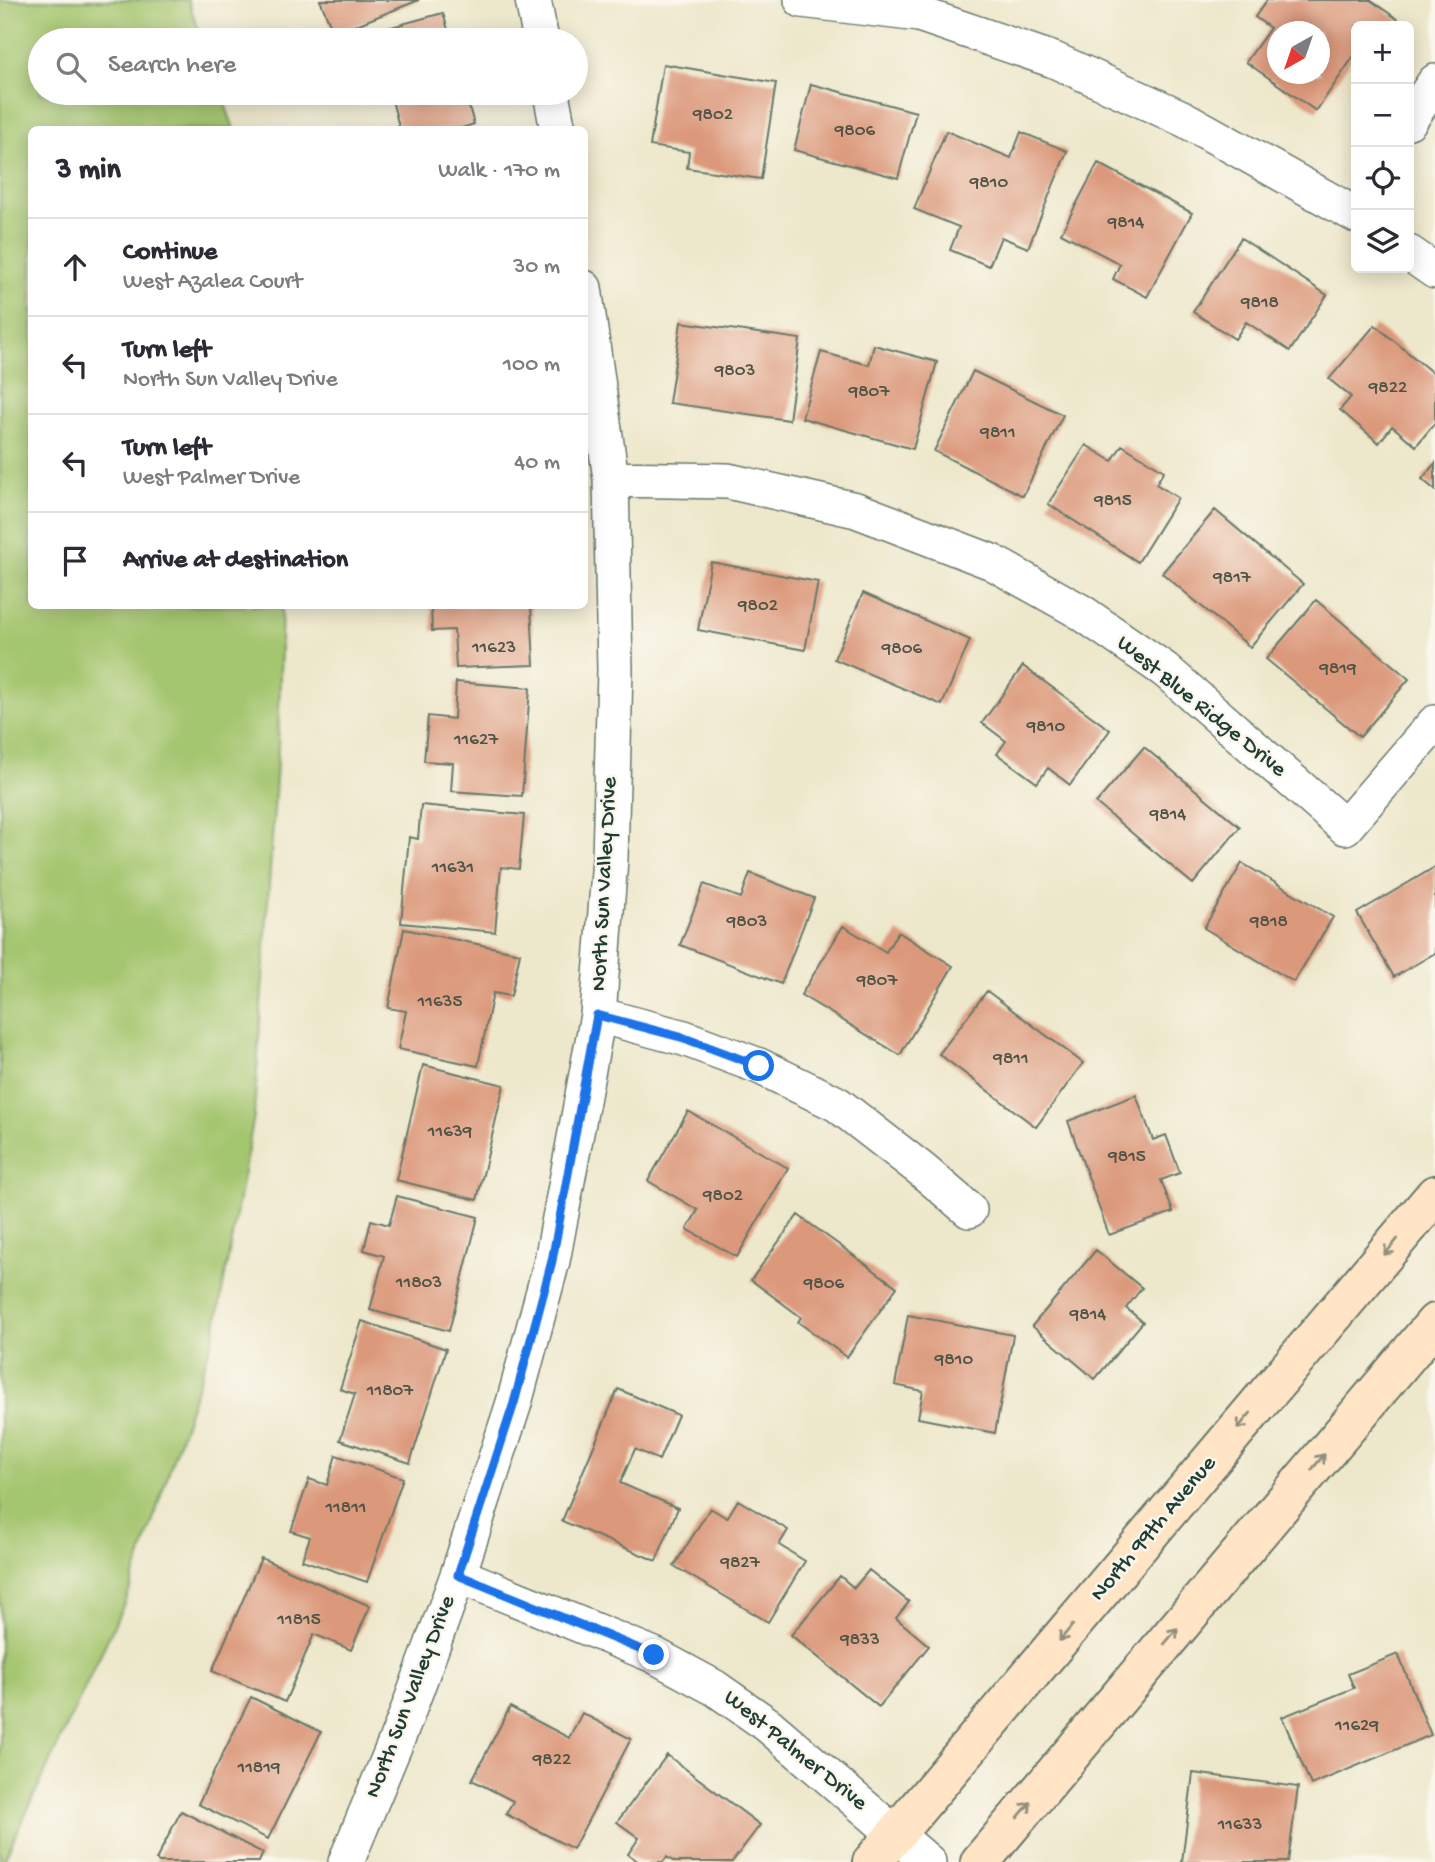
<!DOCTYPE html>
<html lang="en">
<head>
<meta charset="utf-8">
<style>
	body { margin:0; font-family:"Gochi Hand",sans-serif; background:#f2f2f3; color:#2b2b33 }
	.controls { position:absolute; right:21px; top:21px; display:grid; overflow:hidden; border-radius:10px; box-shadow:0 4px 18px #0003 }
	.controls button { width:63px; height:63px; display:grid; place-items:center; padding:0; border:0; border-bottom:2px solid #e1e1e2; background:#fff; color:#2b2b33; font:35px sans-serif }
	.compass { position:absolute; left:1267px; top:21px; width:63px; height:63px; border-radius:50%; background:#fff; box-shadow:0 4px 18px #0003; rotate:220deg }
	.stop { position:absolute; width:21px; height:21px; margin:-16px; border:5px solid #1a73e8; border-radius:50%; background:#fff }
	.stop.end { background:#1a73e8; border-color:#fff; box-shadow:0 2px 7px #0008 }
	.list { margin:0; padding:0; list-style:none }
	h2 { display:flex; justify-content:space-between; align-items:center; height:91px; margin:0; padding:0 28px; font-size:30px }
	h2 small { font-size:23px; font-weight:400; color:#7c7c81 }
	.list li { display:grid; grid-template-columns:46px 1fr auto; gap:21px; align-items:center; box-sizing:border-box; height:98px; padding:0 28px; border-top:2px solid #e1e1e2 }
	.list b { display:block; font-size:26px; white-space:nowrap }
	.list p { margin:0; font-size:23px; white-space:nowrap; color:#7c7c81 }
	.list em { font-size:23px; font-style:normal; color:#7c7c81 }
	.icon { flex:none; width:38px; height:38px; fill:none; stroke:currentColor; stroke-width:2; stroke-linecap:round; stroke-linejoin:round }
	.map { position:relative; flex:none; width:1435px; height:1862px; overflow:hidden }
	.search { position:absolute; background:#fff; box-shadow:0 4px 18px #0003; left:28px; top:28px; width:560px; height:77px; display:flex; align-items:center; gap:18px; box-sizing:border-box; padding:0 24px; border-radius:38px; color:#7c7c81; font-size:26px }
	.panel { position:absolute; background:#fff; box-shadow:0 4px 18px #0003; left:28px; top:126px; width:560px; height:483px; border-radius:10px }
	.map>svg:first-child { display:block }
	.green { fill:#a5c66f; stroke:#628252; stroke-width:2 }
	.building { fill:#db987a; fill-rule:evenodd }
	.lines { fill:none; stroke-linecap:round; stroke-linejoin:round }
	.street-casing { stroke:#677869; stroke-width:38 }
	.secondary-casing { stroke:#677869; stroke-width:42 }
	.street { stroke:#fff; stroke-width:35 }
	.secondary { stroke:#ffe4c6; stroke-width:38 }
	.oneway { stroke:#8f907d }
	.route { stroke:#1a73e8; stroke-width:9 }
	.labels { text-anchor:middle; dominant-baseline:central; stroke-width:5; stroke-linejoin:round; paint-order:stroke }
	.number-label { font-size:19px; fill:#4e5446 }
	.street-label { font-size:23px; fill:#1f3d34; stroke:#fbf7ec }
</style>
</head>
<body>
<div class="map">
<svg width="1435" height="1862" viewBox="0 0 1435 1862">
	<rect width="100%" height="100%" fill="#fbf7ec"/>
	<filter id="ink" filterUnits="userSpaceOnUse"><feTurbulence type="fractalNoise" baseFrequency=".0143" numOctaves="2"/><feDisplacementMap in="SourceGraphic" scale="14" xChannelSelector="R" yChannelSelector="G"/><feConvolveMatrix kernelMatrix="1 2 1 2 8 2 1 2 1" color-interpolation-filters="sRGB"/></filter>
	<filter id="wash" filterUnits="userSpaceOnUse"><feTurbulence type="fractalNoise" baseFrequency=".00686" numOctaves="4" result="noise"/><feDisplacementMap in="SourceGraphic" scale="28" xChannelSelector="R" yChannelSelector="G"/><feGaussianBlur stdDeviation="1.57" result="paint"/><feColorMatrix in="noise" values="0 0 0 0 0 0 0 0 0 0 0 0 0 0 0 0 0 1.4 0 .05"/><feComposite in="paint" operator="in"/></filter>
	<g filter="url(#wash)">
		<rect width="100%" height="100%" fill="#ede7cb"/>
		<path class="green" d="M0,0H188L202,40H40V93H221L234,129L32,130V606H282L278,747L254,1116L214,1336L127,1598L3,1862H0Z"/>
		<g id="blocks">
			<path class="building" d="M320,0H419L334,34Z
				M1267,0H1370L1403,23L1400,26H1356V53L1316,111L1246,62L1270,28L1255,17ZM1278,32H1320V74H1278Z
				M443,13L451,40H375L373,32Z
				M663,64L776,83L761,179L687,168L689,152L650,146Z
				M811,84L916,112L898,178L794,150Z
				M390,93H465L474,124L456,130H400Z
				M946,131L1011,158L1021,132L1067,151L1028,248L1001,237L989,266L950,250L959,227L914,209Z
				M1098,163L1192,213L1147,297L1113,279L1120,264L1061,233Z
				M1241,238L1327,295L1290,351L1246,322L1235,339L1193,312Z
				M681,322L800,339L789,420L669,403Z
				M1375,325L1435,375V423L1416,446L1392,426L1379,443L1340,410L1351,397L1329,379Z
				M874,345L937,362L913,449L802,418L821,352L869,365Z
				M973,371L1063,415L1023,496L934,451Z
				M1086,445L1112,461L1122,445L1164,471L1156,484L1178,498L1138,562L1048,504Z
				M1435,463V490L1422,479Z
				M1215,510L1303,584L1250,647L1162,573Z
				M711,562L818,582L805,650L698,630Z
				M863,593L970,640L942,705L834,659Z
				M1316,600L1409,679L1360,737L1266,659Z
				M431,606H531L534,665L456,668L454,630L432,631Z
				M1023,666L1110,730L1070,785L1048,768L1037,783L997,754L1006,741L982,723Z
				M456,682L530,688L522,796L451,791L453,763L424,761L428,716L454,719Z
				M1144,747L1240,827L1193,884L1096,803Z
				M421,805L524,815L519,869L501,867L495,932L401,923L409,837L418,839Z
				M1242,863L1333,917L1294,982L1204,928Z
				M1435,867V953L1394,977L1357,913Z
				M750,873L814,898L781,984L680,945L704,884L741,898Z
				M843,926L886,952L898,932L953,966L900,1055L801,995Z
				M404,929L520,953L511,996L493,993L478,1066L398,1049L406,1011L388,1008Z
				M987,991L1083,1063L1036,1127L939,1054Z
				M423,1065L504,1085L477,1200L396,1180Z
				M1136,1095L1153,1140L1166,1135L1180,1173L1161,1180L1173,1212L1109,1235L1068,1121Z
				M688,1111L788,1168L737,1257L687,1229L698,1210L648,1181Z
				M397,1196L478,1217L449,1331L370,1310L384,1256L364,1250L371,1220L389,1225Z
				M798,1215L897,1287L847,1357L798,1322L801,1317L751,1280Z
				M1096,1250L1142,1288L1126,1308L1143,1322L1095,1379L1032,1326Z
				M908,1315L1013,1335L995,1433L918,1418L923,1391L895,1385Z
				M362,1321L446,1349L410,1463L340,1440L355,1394L340,1389Z
				M618,1389L678,1415L659,1460L635,1449L620,1483L678,1508L656,1561L562,1521Z
				M336,1455L403,1478L367,1582L302,1560L310,1537L291,1531L309,1479L327,1485Z
				M738,1500L788,1530L779,1545L805,1561L768,1622L674,1566L710,1508L727,1518Z
				M261,1558L370,1606L351,1650L314,1634L285,1702L212,1671Z
				M869,1570L909,1602L896,1618L929,1646L879,1707L791,1635L840,1576L854,1588Z
				M1398,1654L1431,1735L1311,1785L1282,1717L1354,1688L1348,1674Z
				M251,1697L321,1732L268,1839L198,1804Z
				M510,1707L569,1738L582,1713L631,1739L573,1849L506,1814L513,1801L472,1780Z
				M667,1755L760,1825L732,1862H674L667,1857L663,1862H639L628,1854L639,1838L617,1822Z
				M1193,1773L1298,1787L1288,1862H1182Z
				M181,1811L263,1853L259,1862H159L156,1860Z"/>
		</g>
	</g>
	<g filter="url(#ink)">
		<use href="#blocks" fill-opacity="0" stroke="#677869" stroke-width="2"/>
		<g class="lines">
			<g class="street-casing">
				<path id="street" d="M533,0L541,40
					M802,0L919,14L1054,60L1184,119L1356,215
					M551,93L558,130
					M1409,121L1435,82
					M1409,253L1435,271
					M611,479L728,481L856,510L992,562L1081,612L1165,670L1345,827L1435,723
					M598,1015L684,1038L759,1066L837,1104L922,1170L969,1210
					M458,1575L654,1655L715,1688L768,1725L928,1862
					M346,1862L404,1722L458,1575L514,1403L552,1261L598,1015L610,859L615,670L611,479L584,288"/>
			</g>
			<g class="secondary-casing">
				<path id="secondary" d="M872,1862L1435,1195
					M980,1862L1435,1323"/>
			</g>
			<use href="#street" class="street"/>
			<use href="#secondary" class="secondary"/>
		</g>
		<defs><path id="oneway-shaft" d="M-6 0H5M1.5-3L5.5 0L1.5 3" fill="none" stroke-width="1.6" stroke-linecap="round" stroke-linejoin="round" transform="scale(1.75)"/></defs>
		<g class="oneway">
			<use href="#oneway-shaft" transform="translate(1391 1247) rotate(130)"/>
			<use href="#oneway-shaft" transform="translate(1244 1421) rotate(130)"/>
			<use href="#oneway-shaft" transform="translate(1318 1462) rotate(-50)"/>
			<use href="#oneway-shaft" transform="translate(1066 1633) rotate(130)"/>
			<use href="#oneway-shaft" transform="translate(1171 1636) rotate(-50)"/>
			<use href="#oneway-shaft" transform="translate(1024 1810) rotate(-50)"/>
		</g>
	</g>
	<g class="lines" filter="url(#ink)">
		<path class="route" d="M654,1655L458,1575L514,1403L552,1261L597,1015L684,1038L759,1066"/>
	</g>
	<g class="labels">
		<g class="number-label">
			<text x="713" y="115">9802</text>
			<text x="855" y="131">9806</text>
			<text x="989" y="183">9810</text>
			<text x="1126" y="223">9814</text>
			<text x="1260" y="303">9818</text>
			<text x="735" y="371">9803</text>
			<text x="1388" y="388">9822</text>
			<text x="869" y="392">9807</text>
			<text x="998" y="433">9811</text>
			<text x="1113" y="501">9815</text>
			<text x="1232" y="578">9817</text>
			<text x="758" y="606">9802</text>
			<text x="494" y="648">11623</text>
			<text x="902" y="649">9806</text>
			<text x="1338" y="669">9819</text>
			<text x="1046" y="727">9810</text>
			<text x="476" y="740">11627</text>
			<text x="1168" y="815">9814</text>
			<text x="453" y="868">11631</text>
			<text x="747" y="922">9803</text>
			<text x="1269" y="922">9818</text>
			<text x="877" y="981">9807</text>
			<text x="440" y="1002">11635</text>
			<text x="1011" y="1059">9811</text>
			<text x="450" y="1132">11639</text>
			<text x="1127" y="1157">9815</text>
			<text x="723" y="1196">9802</text>
			<text x="419" y="1283">11803</text>
			<text x="824" y="1284">9806</text>
			<text x="1088" y="1315">9814</text>
			<text x="954" y="1360">9810</text>
			<text x="390" y="1391">11807</text>
			<text x="346" y="1508">11811</text>
			<text x="740" y="1563">9827</text>
			<text x="299" y="1620">11815</text>
			<text x="860" y="1640">9833</text>
			<text x="1357" y="1726">11629</text>
			<text x="552" y="1760">9822</text>
			<text x="259" y="1768">11819</text>
			<text x="1240" y="1825">11633</text>
		</g>
		<g class="street-label">
			<text transform="translate(1201 707) rotate(39)">West Blue Ridge Drive</text>
			<text transform="translate(605 884) rotate(-87)">North Sun Valley Drive</text>
			<text transform="translate(1154 1529) rotate(-50)">North 99th Avenue</text>
			<text transform="translate(411 1697) rotate(-69)">North Sun Valley Drive</text>
			<text transform="translate(795 1751) rotate(39)">West Palmer Drive</text>
		</g>
	</g>
</svg>
<div class="controls">
<button>+</button>
<button>−</button>
<button><svg class="icon" aria-label="locate" viewBox="0 0 24 24"><circle cx="12" cy="12" r="6"/><path d="M12 2v4M12 18v4M2 12h4M18 12h4"/></svg></button>
<button><svg class="icon" aria-label="layers" viewBox="0 0 24 24"><path d="M12 4l9 5-9 5-9-5zM3 14l9 5 9-5"/></svg></button>
</div>
<svg class="compass" viewBox="-18 -18 36 36"><path d="M0-13l5 13h-10z" fill="#e53935"/><path d="M0 13l5-13h-10z" fill="#7c7c81"/></svg>
<div class="stop" style="left:759px;top:1066px"></div>
<div class="stop end" style="left:654px;top:1655px"></div>
<div class="search"><svg class="icon" aria-label="search" viewBox="0 0 24 24"><circle cx="10" cy="10" r="6"/><path d="M15 15l6 6"/></svg>Search here</div>
<section class="panel">
<h2>3 min<small>Walk · 170 m</small></h2>
<ul class="list">
<li><svg class="icon" aria-label="ahead" viewBox="0 0 24 24"><path d="M12 20V5M6 11l6-6 6 6"/></svg><div><b>Continue</b><p>West Azalea Court</p></div><em>30 m</em></li>
<li><svg class="icon" aria-label="left" viewBox="0 0 24 24"><path d="M17 20v-9H6M10 6l-5 5 5 5"/></svg><div><b>Turn left</b><p>North Sun Valley Drive</p></div><em>100 m</em></li>
<li><svg class="icon" aria-label="left" viewBox="0 0 24 24"><path d="M17 20v-9H6M10 6l-5 5 5 5"/></svg><div><b>Turn left</b><p>West Palmer Drive</p></div><em>40 m</em></li>
<li><svg class="icon" aria-label="arrive" viewBox="0 0 24 24"><path d="M6 21V4h12l-3 4 3 4H6"/></svg><div><b>Arrive at destination</b></div></li>
</ul>
</section>
</div>
</body>
</html>
